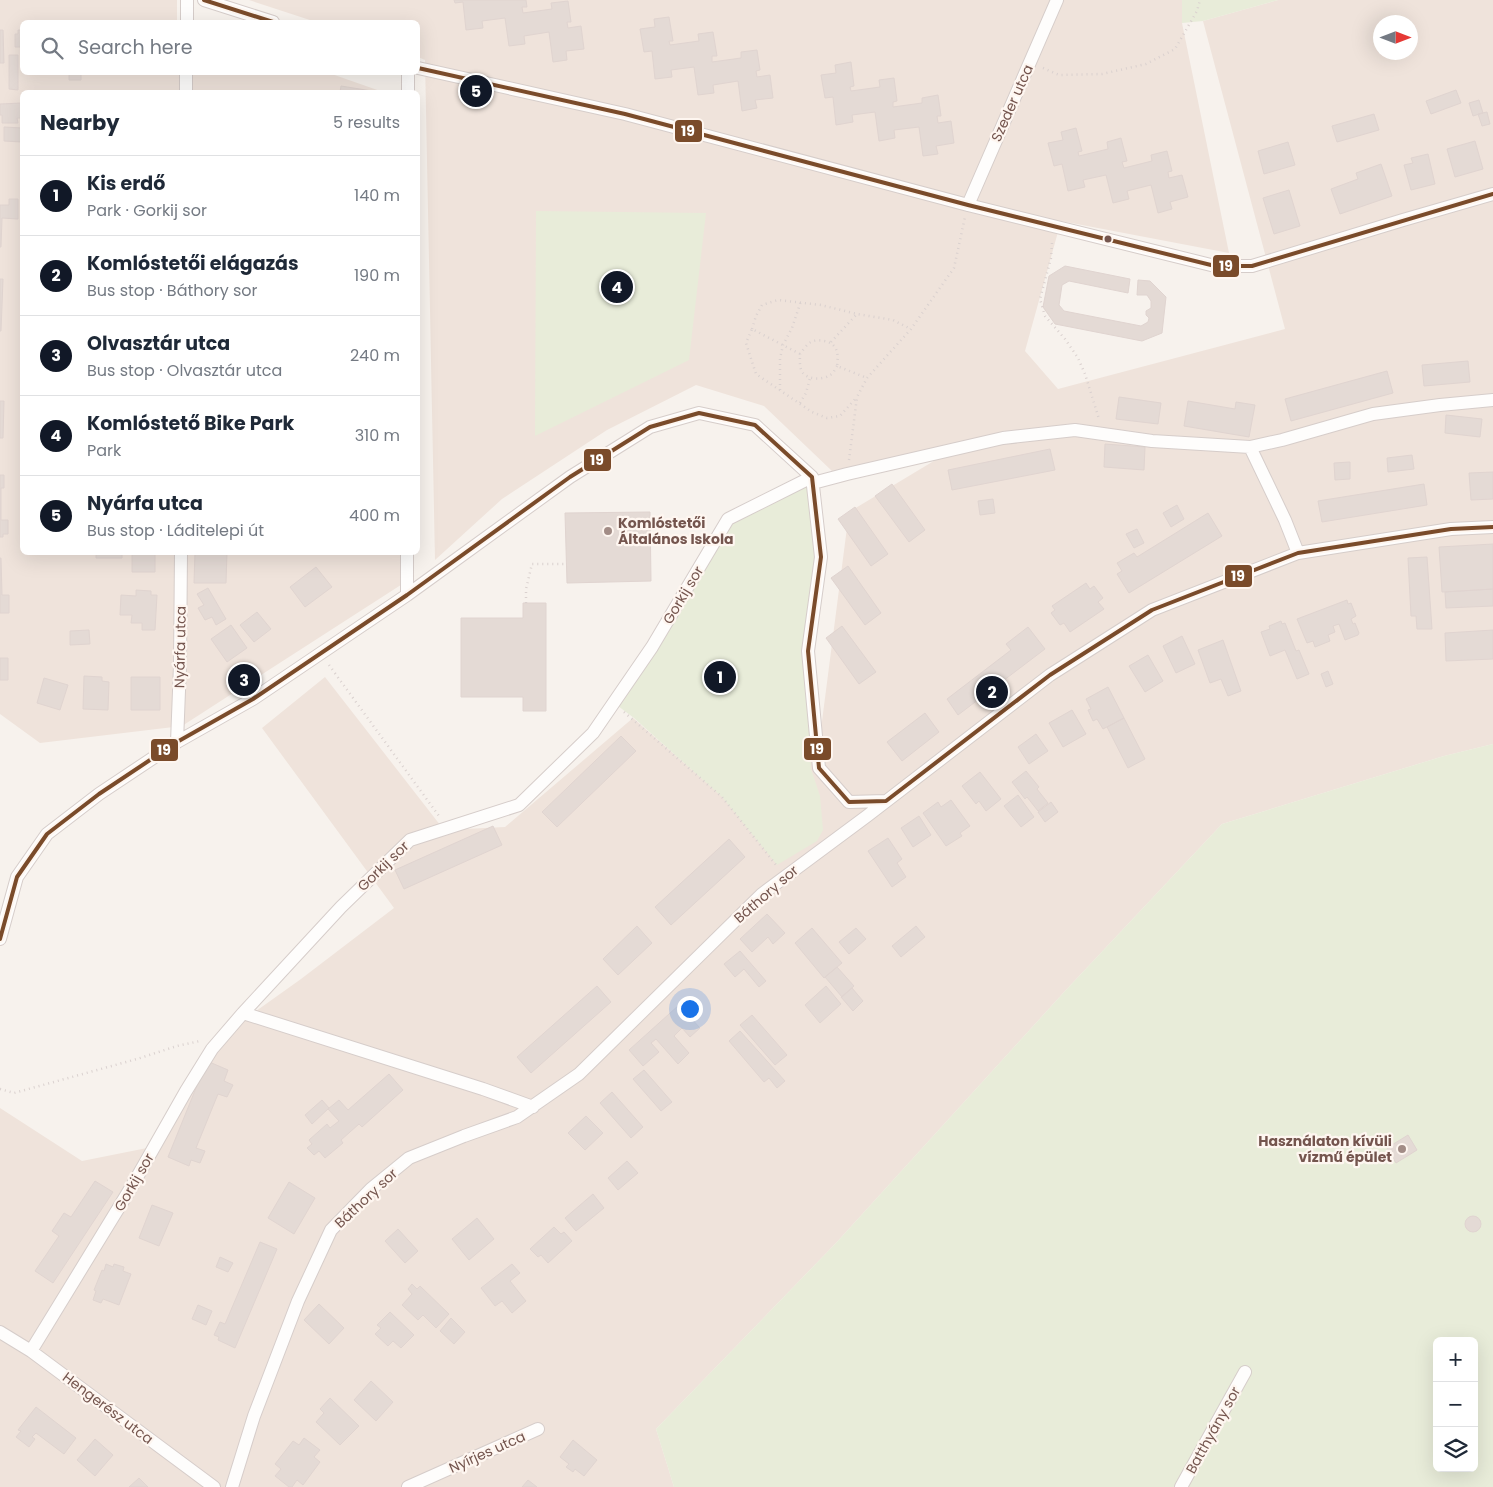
<!DOCTYPE html>
<html lang="en">
<head>
<meta charset="utf-8">
<style>
	body { margin:0; font-family:Poppins,sans-serif; background:#f2f2f3; color:#1f2937 }
	.controls { position:absolute; right:15px; bottom:15px; display:grid; overflow:hidden; border-radius:8px; box-shadow:0 5px 20px #0002 }
	.controls button { width:45px; height:45px; display:grid; place-items:center; padding:0; border:0; border-bottom:1px solid #e0e1e3; background:#fff; color:#1f2937; font:25px sans-serif }
	.compass { position:absolute; left:1373px; top:15px; width:45px; height:45px; border-radius:50%; background:#fff; box-shadow:0 5px 20px #0002; rotate:90deg }
	.you { position:absolute; left:689px; top:1008px; width:18px; height:18px; margin:-12px; border:4px solid #fff; border-radius:50%; background:#1a73e8; box-shadow:0 0 0 8px #1a73e833 }
	.badge { display:grid; place-items:center; width:32px; height:32px; border-radius:50%; background:#111827; color:#fff; font-size:16px; font-weight:700 }
	.pin { position:absolute; translate:-50% -50%; border:2px solid #fff; box-shadow:0 1px 5px #0006 }
	.list { margin:0; padding:0; list-style:none }
	h2 { display:flex; justify-content:space-between; align-items:center; height:65px; margin:0; padding:0 20px; font-size:21px }
	h2 small { font-size:16px; font-weight:400; color:#747a83 }
	.list li { display:grid; grid-template-columns:32px 1fr auto; gap:15px; align-items:center; box-sizing:border-box; height:80px; padding:0 20px; border-top:1px solid #e0e1e3 }
	.list b { display:block; font-size:19px; white-space:nowrap }
	.list p { margin:0; font-size:16px; white-space:nowrap; color:#747a83 }
	.list em { font-size:16px; font-style:normal; color:#747a83 }
	.icon { flex:none; width:28px; height:28px; fill:none; stroke:currentColor; stroke-width:2; stroke-linecap:round; stroke-linejoin:round }
	.map { position:relative; flex:none; width:1493px; height:1487px; overflow:hidden }
	.search { position:absolute; background:#fff; box-shadow:0 5px 20px #0002; left:20px; top:20px; width:400px; height:55px; display:flex; align-items:center; gap:12px; box-sizing:border-box; padding:0 18px; border-radius:8px; color:#747a83; font-size:19px }
	.panel { position:absolute; background:#fff; box-shadow:0 5px 20px #0002; left:20px; top:90px; width:400px; height:465px; border-radius:8px }
	.map>svg:first-child { display:block }
	.residential { fill:#efe3db; fill-rule:evenodd }
	.green { fill:#e8ecd9; fill-rule:evenodd }
	.building { fill:#e4dad5; stroke:#e0d4d0 }
	.lines { fill:none; stroke-linecap:round; stroke-linejoin:round }
	.street-casing { stroke:#d6cdca; stroke-width:14 }
	.path { stroke:#dad1cf; stroke-width:2.5; stroke-dasharray:1 4; stroke-linecap:butt }
	.street { stroke:#fefdfc; stroke-width:12 }
	.bus-1-casing { stroke:#fef6f0; stroke-width:8 }
	.bus-1 { stroke:#7a4b2a; stroke-width:4 }
	.bus-dot { fill:#74554e; stroke:#fef6f0; stroke-width:2 }
	.poi-dot { fill:#a28c86; stroke:#fef6f0; stroke-width:2 }
	.labels { text-anchor:middle; dominant-baseline:central; stroke-width:4.5; stroke-linejoin:round; paint-order:stroke }
	.street-label { font-size:14px; fill:#74554e; stroke:#fef6f0 }
	.poi-label { font-size:14px; font-weight:bold; fill:#74554e; stroke:#fef6f0; text-anchor:start }
	.line-badge { stroke:#fef6f0; stroke-width:2 }
	.badge-label { font-size:14px; text-anchor:middle; font-weight:bold; fill:#fff }
</style>
</head>
<body>
<div class="map">
<svg width="1493" height="1487" viewBox="0 0 1493 1487">
	<rect width="100%" height="100%" fill="#f7f2ed"/>
	<path class="residential" d="M0,0H177V20L184,22H22V72H326L383,92H22V552L407,553V581L182,726L40,743L0,714Z
		M249,0H1182V23L1229,253L1061,221L1025,351L1058,389L1285,329L1203,21L1278,0H1493V744L1444,756L1222,824L1065,991L836,1243L656,1429L674,1487H0V1108L82,1161L152,1147L228,1031L301,979L394,908L262,728L325,677L444,830L505,827L633,718L741,813L821,729L849,512L967,441L832,471L764,406L696,385L607,430L502,499L435,560L425,60L418,57V22H316ZM1380,22H1410V52H1380Z"/>
	<path class="green" d="M1182,0H1278L1203,21L1182,23Z
		M536,211L706,213L689,360L535,436Z
		M813,483L821,557L808,651L811,769L820,796L823,830L817,841L777,865L722,797L634,718L614,703L728,519Z
		M1493,744V1487H674L656,1429L836,1243L1065,991L1222,824L1444,756ZM1437,1341H1474V1468H1437Z"/>
	<path class="building" d="M454,0H526L527,7H522L523,13L552,9L551,3L568,1L571,22H567L568,28L581,26L584,49L566,51L567,60L553,62L549,32L524,36L525,44L509,46L505,18L482,21L483,28L466,30L463,2L455,3Z
		M669,17L673,41H669L670,45L699,41L698,34L713,32L717,56H712V62L741,58V52L757,50L760,70L756,71L757,77L770,75L773,98L755,100L757,108L742,111L738,81L713,85L714,93L698,95L694,67L671,70L672,77L655,79L652,51L644,52L640,29L655,27L654,19Z
		M0,30H3L4,63H0Z
		M18,30H22V47H15V34H18Z
		M9,55H18V90L9,89Z
		M851,62L854,86L850,87L851,91L880,87L879,80L894,78L897,101L893,102V107L922,103V98L938,95L941,116H937L938,123L951,121L954,143L936,146L938,154L923,156L919,127L894,130L895,138L879,141L875,112L852,115L853,122L836,125L833,97L825,98L821,75L836,73L835,65Z
		M69,72H81V80H69Z
		M341,86L378,92H340Z
		M1456,90L1461,103L1431,114L1426,101Z
		M1479,100L1483,113L1473,116L1469,103Z
		M22,103V118H17L18,123H2V115H0V104Z
		M1487,112L1490,124L1482,126L1478,114Z
		M1374,114L1379,130L1337,142L1332,126Z
		M4,127L22,128V142L4,141Z
		M1076,128L1082,151L1078,152L1079,156L1108,149L1107,142L1121,138L1127,161L1122,162L1124,168L1152,161L1151,155L1167,151L1172,171L1168,172L1169,178L1182,175L1188,197L1170,202L1172,209L1158,213L1151,185L1127,191L1129,199L1113,203L1106,175L1083,180L1085,187L1068,191L1062,164L1054,166L1048,143L1063,140L1061,132Z
		M1475,141L1483,169L1455,177L1447,149Z
		M1288,142L1295,165L1264,174L1258,151Z
		M1428,154L1435,184L1411,190L1404,165L1413,163L1411,158Z
		M1381,164L1392,196L1340,214L1331,189L1358,179L1356,173Z
		M1289,190L1300,226L1274,234L1263,198Z
		M9,199H18V219L2,218L1,247H0V205H9Z
		M1065,266L1130,279L1128,293L1069,281L1062,285L1059,305L1064,311L1141,326L1148,322L1149,318L1146,315V311L1151,308V301L1147,295H1137L1138,280L1150,281L1166,297L1162,333L1142,341L1055,324L1043,307L1049,276Z
		M0,279H3L1,331H0Z
		M1468,361L1470,382L1424,386L1422,365Z
		M1387,371L1393,393L1291,421L1285,399Z
		M1119,397L1161,403L1158,424L1116,419Z
		M0,401H4L3,438H0Z
		M1188,401L1235,409L1236,402L1255,405L1249,437L1184,426Z
		M1446,415L1482,419L1480,437L1445,433Z
		M1105,444L1145,447L1144,470L1104,467Z
		M1050,449L1055,470L952,490L948,470Z
		M1412,455L1414,469L1388,472L1387,458Z
		M1350,462V479L1335,480L1334,463Z
		M1493,472V499L1471,500L1469,473Z
		M0,475H4V488H1V520H8V534H3V537H0Z
		M892,484L925,530L909,542L875,496Z
		M1424,484L1427,505L1322,522L1318,501Z
		M993,499L995,513L980,515L978,501Z
		M1177,505L1184,519L1171,527L1163,513Z
		M855,507L888,554L871,566L838,519Z
		M650,512L651,581L567,583L565,513Z
		M1208,513L1222,536L1129,593L1117,574L1122,571L1117,563L1134,553L1137,557Z
		M1137,529L1144,543L1134,548L1126,534Z
		M1493,544V589L1442,592L1439,547Z
		M96,552H122V558H96Z
		M132,552H155V572H132Z
		M195,552H227L226,583H194Z
		M1427,557L1432,629H1417L1416,616H1411L1408,558Z
		M0,558H1L2,595H9V613H0Z
		M848,566L881,613L865,625L831,578Z
		M316,567L332,587L305,607L290,587Z
		M1086,583L1090,589L1094,586L1103,598L1098,602L1104,609L1070,632L1064,623L1060,625L1051,613L1055,610L1052,606Z
		M208,588L226,619L216,625L212,617L205,620L198,608L204,605L197,594Z
		M1493,589V606L1446,608L1445,592Z
		M136,590L151,591V595H157L155,630H142V623H131L132,615H120L121,595L136,596Z
		M1347,600L1348,604L1351,603L1356,616L1351,619L1353,624L1355,623L1359,633L1358,635L1345,640L1339,624L1333,626L1335,632L1328,635L1330,641L1315,647L1313,641L1307,643L1297,619Z
		M523,603H546V711H523V697H461V618H523Z
		M257,612L271,629L254,642L240,625Z
		M1281,621L1282,624L1285,623L1296,651L1299,650L1309,674L1297,679L1285,650L1270,656L1261,632L1270,629L1269,626Z
		M231,625L247,648L227,662L211,639Z
		M842,626L876,672L859,684L826,638Z
		M1028,627L1045,649L958,715L947,699L1011,650L1006,644Z
		M89,630L90,644L70,645V631Z
		M1493,630V659L1446,661L1445,633Z
		M1182,636L1195,664L1176,673L1163,646Z
		M1223,640L1241,691L1228,696L1221,679L1210,683L1198,650Z
		M1148,655L1163,681L1145,692L1129,666Z
		M0,658H8V680H0Z
		M1328,671L1333,684L1326,687L1321,674Z
		M84,676L102,677V681L109,682L108,710L83,709Z
		M131,677H160V710H131Z
		M44,678L68,685L60,710L37,703Z
		M1108,687L1124,718L1103,729L1097,719L1093,721L1088,710L1091,709L1086,699Z
		M1072,710L1086,734L1063,747L1049,723Z
		M925,713L939,732L902,761L887,742Z
		M1124,718L1145,759L1128,768L1107,727Z
		M1036,734L1048,751L1029,764L1018,747Z
		M621,736L636,751L557,827L542,812Z
		M1026,771L1039,787L1037,789L1048,803L1038,811L1027,797L1025,799L1012,782Z
		M980,772L1001,799L986,811L979,801L976,804L962,786Z
		M1018,795L1034,817L1021,827L1004,806Z
		M951,800L970,826L960,833L962,836L946,846L923,813L938,802L941,807Z
		M1051,802L1058,812L1045,822L1038,812Z
		M919,816L931,835L913,847L901,828Z
		M493,826L502,845L404,889L395,870Z
		M888,838L902,859L897,863L906,877L892,887L868,851Z
		M729,839L745,857L671,925L655,907Z
		M767,914L785,933L773,944L768,937L752,952L740,939Z
		M637,926L652,943L618,975L603,959Z
		M916,926L925,937L901,957L892,946Z
		M812,928L842,963L824,978L795,943Z
		M856,928L866,939L849,954L839,942Z
		M740,951L766,981L759,987L744,969L735,977L724,964Z
		M837,967L854,986L842,997L825,977Z
		M597,986L611,1002L531,1073L517,1057Z
		M826,986L841,1004L820,1023L805,1005Z
		M852,988L863,1001L853,1011L841,997Z
		M679,1005L700,1028L690,1037L682,1028L674,1036L689,1053L678,1064L656,1039L651,1043L659,1052L643,1066L629,1050Z
		M752,1015L787,1055L775,1065L740,1025Z
		M740,1031L785,1081L777,1088L769,1078L764,1082L729,1041Z
		M207,1061L228,1070L224,1081L233,1085L227,1097L218,1094L196,1148L205,1151L200,1163L191,1160L189,1166L168,1157Z
		M644,1070L672,1102L661,1111L633,1079Z
		M389,1074L403,1090L362,1127L359,1124L341,1140L343,1143L325,1158L319,1151L314,1155L307,1148L312,1144L309,1140L327,1124L330,1128L339,1121L328,1109L339,1100L348,1110Z
		M612,1092L643,1127L631,1138L600,1103Z
		M322,1100L329,1108L312,1124L305,1115Z
		M586,1116L603,1133L585,1150L568,1133Z
		M1408,1135L1417,1150L1396,1163L1387,1148Z
		M627,1161L638,1173L618,1190L608,1178Z
		M95,1181L113,1192L53,1283L35,1271L59,1236L52,1231L64,1213L71,1217Z
		M289,1182L315,1198L294,1234L268,1218Z
		M593,1194L604,1208L576,1231L565,1218Z
		M152,1205L173,1213L159,1246L139,1238Z
		M1465 1224a8 8 0 1 1 16 0a8 8 0 1 1-16 0Z
		M477,1218L494,1239L469,1260L452,1239Z
		M554,1227L561,1234L564,1232L572,1241L548,1263L541,1255L538,1257L530,1249Z
		M398,1229L418,1251L405,1263L385,1241Z
		M260,1242L277,1249L235,1348L218,1340L219,1337L214,1335L220,1322L225,1324Z
		M220,1257L233,1263L228,1272L216,1267Z
		M106,1264L113,1267L114,1264L124,1267L123,1271L131,1274L119,1305L103,1299L101,1303L93,1300L96,1291L94,1290L102,1270L104,1271Z
		M512,1264L520,1273L510,1281L526,1301L512,1313L502,1301L495,1306L481,1288Z
		M412,1284L417,1289L420,1286L449,1314L436,1328L423,1315L418,1320L402,1305L412,1294L408,1289Z
		M319,1304L344,1328L329,1344L304,1320Z
		M198,1305L212,1311L206,1325L192,1319Z
		M390,1312L414,1335L401,1348L393,1341L388,1346L375,1334L381,1328L377,1325Z
		M451,1318L465,1332L454,1344L440,1331Z
		M371,1381L393,1402L376,1421L354,1400Z
		M330,1398L359,1426L340,1445L316,1422L324,1413L320,1409Z
		M36,1407L76,1438L64,1454L36,1433L32,1437L35,1439L29,1447L16,1437L21,1431L18,1430Z
		M304,1438L320,1450L314,1457L320,1462L303,1485L297,1480L292,1487H289L275,1476L281,1469L275,1464L293,1441L299,1445Z
		M95,1439L113,1455L95,1476L77,1460Z
		M573,1440L597,1460L584,1476L575,1469L573,1472L566,1467L569,1464L560,1457Z
		M139,1478L148,1487H129Z
		M528,1480L537,1487H522Z"/>
	<g class="lines">
		<g class="street-casing">
			<path id="street" d="M204,0L273,22
				M187,22V0
				M418,68L625,114L968,205L1215,266H1252L1403,220L1493,194
				M186,92V72
				M408,92V72
				M968,205L1057,0
				M1250,447L1285,520L1298,553
				M813,483L847,474L1003,438L1075,430L1152,441L1250,447L1282,440L1373,414L1440,405L1493,400
				M407,595V552
				M177,742L180,665L181,552
				M0,939L17,877L47,834L99,794L177,742L253,699L407,595L570,477L650,427L699,413L755,425L812,477L821,557L808,651L819,768L849,802L886,801
				M243,1013L483,1089L533,1107
				M0,1332L31,1351L214,1487
				M31,1351L132,1186L186,1091L212,1049L243,1013L341,907L410,840L519,805L593,733L652,647L728,519L812,477
				M232,1487L254,1416L298,1301L331,1230L371,1189L409,1158L464,1136L517,1117L579,1074L762,894L867,816L1050,675L1152,610L1298,553L1451,529L1493,527
				M408,1487L538,1429
				M1181,1487L1245,1372"/>
		</g>
		<path class="path" d="M1043,68L1059,75L1102,74L1146,64L1175,49L1197,11L1200,0
			M1052,243L1051,258L1040,299L1045,316L1065,339L1078,358L1085,374L1099,419
			M752,329L756,316L762,305L778,300L821,305L857,314L893,320L911,329
			M831,342L857,314
			M800,354L752,329L746,343L756,374L812,412L827,418L840,416L856,398
			M837,366C835,369 833,374 830,375C823,380 809,380 803,373C799,368 800,360 800,354C803,350 807,344 811,342C815,340 820,340 824,341C837,343 839,353 837,366L867,378
			M780,390V359L783,345L792,328L801,301
			M800,403L806,393L810,378
			M849,460L857,397L867,378L911,329L954,268L965,217
			M526,603V589L532,564H566
			M329,665L439,816
			M624,712L722,797L776,865
			M0,1089L14,1093L137,1059L177,1046L200,1041"/>
		<use href="#street" class="street"/>
		<g class="bus-1-casing">
			<path id="bus-1" d="M204,0L273,22
				M418,68L625,114L968,205L1215,266H1252L1493,194
				M0,939L17,877L47,834L99,794L177,742L253,699L407,595L570,477L650,427L699,413L755,425L812,477L821,557L808,651L819,768L849,802L886,801L1050,675L1152,610L1298,553L1451,529L1493,527"/>
		</g>
		<use href="#bus-1" class="bus-1"/>
	</g>
	<circle class="bus-dot" cx="1108" cy="239" r="4.5"/>
	<g class="poi-dot">
		<circle cx="608" cy="531" r="5"/>
		<circle cx="1402" cy="1149" r="5"/>
	</g>
	<g class="labels">
		<g class="street-label">
			<text transform="translate(1012 103) rotate(-66)">Szeder utca</text>
			<text transform="translate(683 595) rotate(-59)">Gorkij sor</text>
			<text transform="translate(180 647) rotate(-89)">Nyárfa utca</text>
			<text transform="translate(383 866) rotate(-44)">Gorkij sor</text>
			<text transform="translate(766 894) rotate(-41)">Báthory sor</text>
			<text transform="translate(134 1182) rotate(-60)">Gorkij sor</text>
			<text transform="translate(366 1198) rotate(-43)">Báthory sor</text>
			<text transform="translate(108 1408) rotate(37)">Hengerész utca</text>
			<text transform="translate(1213 1430) rotate(-61)">Batthyány sor</text>
			<text transform="translate(487 1452) rotate(-24)">Nyírjes utca</text>
		</g>
		<g class="poi-label">
			<text x="618" y="523">Komlóstetői<tspan x="618" dy="16">Általános Iskola</tspan></text>
			<text x="1392" y="1141" text-anchor="end">Használaton kívüli<tspan x="1392" dy="16">vízmű épület</tspan></text>
		</g>
	</g>
	<g class="line-badge">
		<rect x="674" y="119" width="29" height="24" rx="5" fill="#7a4b2a"/>
		<rect x="1212" y="254" width="28" height="24" rx="5" fill="#7a4b2a"/>
		<rect x="583" y="448" width="29" height="24" rx="5" fill="#7a4b2a"/>
		<rect x="1224" y="564" width="29" height="24" rx="5" fill="#7a4b2a"/>
		<rect x="803" y="737" width="29" height="24" rx="5" fill="#7a4b2a"/>
		<rect x="150" y="738" width="29" height="24" rx="5" fill="#7a4b2a"/>
	</g>
	<g class="badge-label">
		<text x="688" y="136">19</text>
		<text x="1226" y="271">19</text>
		<text x="597" y="465">19</text>
		<text x="1238" y="581">19</text>
		<text x="817" y="754">19</text>
		<text x="164" y="755">19</text>
	</g>
</svg>
<div class="controls">
<button>+</button>
<button>−</button>
<button><svg class="icon" aria-label="layers" viewBox="0 0 24 24"><path d="M12 4l9 5-9 5-9-5zM3 14l9 5 9-5"/></svg></button>
</div>
<svg class="compass" viewBox="-18 -18 36 36"><path d="M0-13l5 13h-10z" fill="#e53935"/><path d="M0 13l5-13h-10z" fill="#747a83"/></svg>
<div class="you"></div>
<div class="pin badge" style="left:720px;top:677px">1</div>
<div class="pin badge" style="left:992px;top:692px">2</div>
<div class="pin badge" style="left:244px;top:680px">3</div>
<div class="pin badge" style="left:617px;top:287px">4</div>
<div class="pin badge" style="left:476px;top:91px">5</div>
<div class="search"><svg class="icon" aria-label="search" viewBox="0 0 24 24"><circle cx="10" cy="10" r="6"/><path d="M15 15l6 6"/></svg>Search here</div>
<section class="panel">
<h2>Nearby<small>5 results</small></h2>
<ul class="list">
<li><span class="badge">1</span><div><b>Kis erdő</b><p>Park · Gorkij sor</p></div><em>140 m</em></li>
<li><span class="badge">2</span><div><b>Komlóstetői elágazás</b><p>Bus stop · Báthory sor</p></div><em>190 m</em></li>
<li><span class="badge">3</span><div><b>Olvasztár utca</b><p>Bus stop · Olvasztár utca</p></div><em>240 m</em></li>
<li><span class="badge">4</span><div><b>Komlóstető Bike Park</b><p>Park</p></div><em>310 m</em></li>
<li><span class="badge">5</span><div><b>Nyárfa utca</b><p>Bus stop · Láditelepi út</p></div><em>400 m</em></li>
</ul>
</section>
</div>
</body>
</html>
